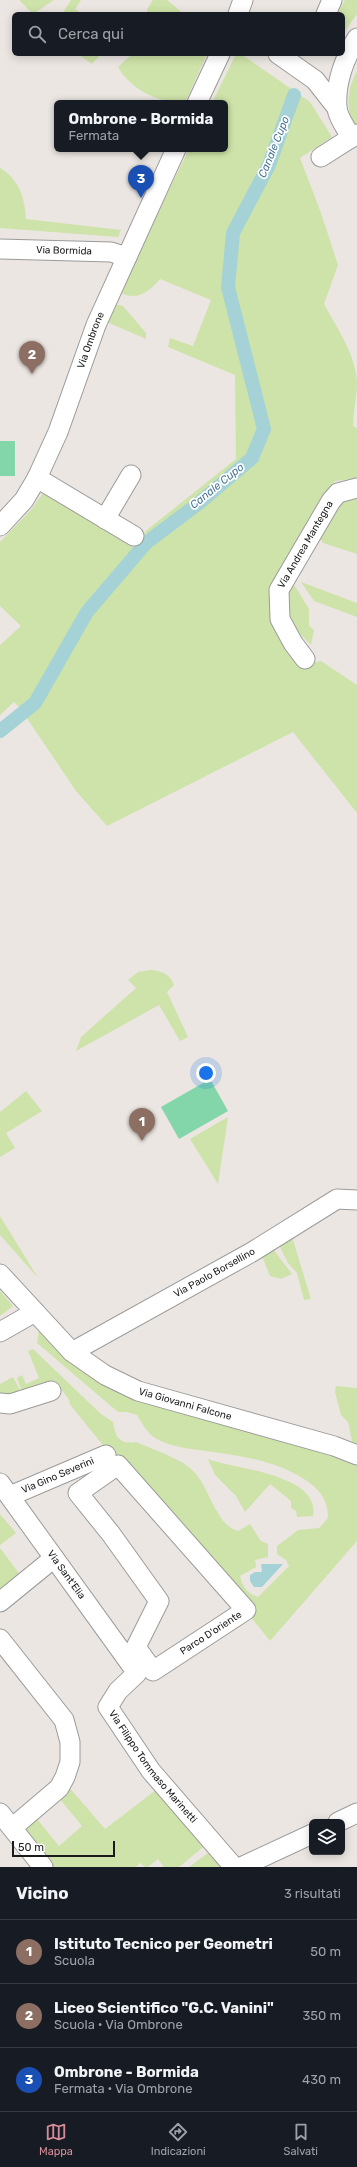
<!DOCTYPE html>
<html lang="it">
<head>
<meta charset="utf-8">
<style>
	body { margin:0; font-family:Rubik,sans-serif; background:#20242c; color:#f1f3f6 }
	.controls { position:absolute; right:12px; bottom:12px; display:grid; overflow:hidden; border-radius:6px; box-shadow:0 2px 10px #0003 }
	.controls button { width:36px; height:36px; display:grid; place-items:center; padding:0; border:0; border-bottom:1px solid #363941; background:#171b24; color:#f1f3f6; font:20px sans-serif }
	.scale { position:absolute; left:12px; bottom:10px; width:103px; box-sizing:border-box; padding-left:4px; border:2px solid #1a1a1a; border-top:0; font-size:11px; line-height:14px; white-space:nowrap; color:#1a1a1a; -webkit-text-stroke:3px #fff; paint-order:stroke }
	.you { position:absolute; left:206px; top:1073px; width:14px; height:14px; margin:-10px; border:3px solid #fff; border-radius:50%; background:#1a73e8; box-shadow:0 0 0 6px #1a73e833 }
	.badge { display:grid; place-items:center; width:26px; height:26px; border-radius:50%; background:#d68c99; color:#fff; font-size:13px; font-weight:700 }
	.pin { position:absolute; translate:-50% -33px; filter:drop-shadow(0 1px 2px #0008) }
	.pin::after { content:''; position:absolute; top:21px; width:14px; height:12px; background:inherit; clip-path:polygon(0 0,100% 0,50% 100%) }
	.popup { position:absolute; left:54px; top:100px; width:174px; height:52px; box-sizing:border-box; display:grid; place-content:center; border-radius:6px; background:#171b24; filter:drop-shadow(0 1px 3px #0005); font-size:13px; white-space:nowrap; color:#9ea1a6 }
	.popup b { font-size:15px; color:#f1f3f6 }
	.popup::after { content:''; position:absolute; left:50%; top:100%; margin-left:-8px; border:8px solid transparent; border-top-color:#171b24 }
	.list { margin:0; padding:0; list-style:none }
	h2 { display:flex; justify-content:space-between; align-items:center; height:52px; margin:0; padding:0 16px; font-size:17px }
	h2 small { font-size:13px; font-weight:400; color:#9ea1a6 }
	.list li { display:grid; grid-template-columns:26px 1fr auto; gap:12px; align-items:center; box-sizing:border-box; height:64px; padding:0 16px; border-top:1px solid #363941 }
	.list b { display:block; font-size:15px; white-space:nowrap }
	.list p { margin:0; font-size:13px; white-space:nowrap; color:#9ea1a6 }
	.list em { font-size:13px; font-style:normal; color:#9ea1a6 }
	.icon { flex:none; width:22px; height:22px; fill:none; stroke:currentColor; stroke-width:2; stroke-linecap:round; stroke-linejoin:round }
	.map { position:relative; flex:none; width:357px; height:1867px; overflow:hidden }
	.search { position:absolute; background:#171b24; box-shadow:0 2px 10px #0003; left:12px; right:12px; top:12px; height:44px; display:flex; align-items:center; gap:10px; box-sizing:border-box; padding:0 14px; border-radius:6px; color:#9ea1a6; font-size:15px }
	.sheet { height:244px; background:#171b24 }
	nav { display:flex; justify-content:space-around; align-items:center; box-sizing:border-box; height:56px; border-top:1px solid #363941; background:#171b24; font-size:11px; color:#9ea1a6 }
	nav a { display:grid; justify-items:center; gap:2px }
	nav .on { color:#d68c99 }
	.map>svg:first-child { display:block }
	.grass { fill:#cee3a9 }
	.pitch { fill:#83d6aa }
	.water { fill:#a4d2d6 }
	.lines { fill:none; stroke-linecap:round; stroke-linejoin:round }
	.canal { stroke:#a4d2d6; stroke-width:14 }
	.minor-casing { stroke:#9b9b9b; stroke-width:21 }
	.minor { stroke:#fff; stroke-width:19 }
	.labels { text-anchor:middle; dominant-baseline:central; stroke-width:3.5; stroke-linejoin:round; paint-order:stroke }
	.street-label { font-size:10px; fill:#1a1a1a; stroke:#fff }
	.water-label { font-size:11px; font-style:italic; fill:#497894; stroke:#fff }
</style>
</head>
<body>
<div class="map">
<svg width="357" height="1867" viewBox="0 0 357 1867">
	<rect width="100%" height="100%" fill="#ebe6e1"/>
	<path class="grass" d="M19,0H54L33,14Z
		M71,0H81L75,9L82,14H62Z
		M153,0H167L184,14H148L147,9Z
		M345,0H357V14L343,34V14H337Z
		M78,54H101L92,64Z
		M140,54H207L185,103C159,103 131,90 118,67L131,55Z
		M236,54H241L310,102L332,137L300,158L321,213L338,265L324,304C337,328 356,355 357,383C357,396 353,412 353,426L357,428V478L335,481L274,592L289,644L298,666L321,661L357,685V813L293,732L107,826L76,791L20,708L14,702L0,715V645L21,626L0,606V542L31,510L43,493L133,547L147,530L236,459L235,375L168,347L170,338L193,346L211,300L160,279C149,292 136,302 119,292L189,149H225V103H212Z
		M357,71V126L355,128C345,108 347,90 357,71Z
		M0,168C19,179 25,198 26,219L121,230L118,237L0,228Z
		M115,304L123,306L146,333V339L107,322Z
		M357,494V554L323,543L317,535L338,500Z
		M288,581L295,586L309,609V626L314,630L311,645L288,622Z
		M301,582L357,603V617L314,601Z
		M151,970C162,971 170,974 174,985L167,992L188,1037L180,1041L159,1005L76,1051L81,1037L136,988L128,980L138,972Z
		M26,1091L42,1111L6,1133L15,1148L0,1157V1112Z
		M228,1117L218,1184L190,1139Z
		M0,1216L38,1278L0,1235Z
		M292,1237L311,1299L304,1300L297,1273L288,1263L279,1245Z
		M273,1249L292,1274L281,1279L270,1276L262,1256Z
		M0,1291L13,1306L0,1316Z
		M39,1329L77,1366L357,1464V1541L270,1641C206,1560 133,1485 69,1403L70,1401L54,1380L22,1392L17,1378L22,1375L26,1384L39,1378L28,1351L33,1349L101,1414L113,1422C115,1437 120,1445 136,1442C150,1448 181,1459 191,1469C210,1485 214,1524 238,1531L250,1524L261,1541L268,1544V1557L255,1560L256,1567L240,1576C243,1588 247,1593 258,1597L289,1566L286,1560L277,1554V1546L298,1530L319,1528L328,1518C328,1500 320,1489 304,1479C274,1460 241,1456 206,1451C191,1449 172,1447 159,1440C148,1435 143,1425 137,1415L127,1412H118L37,1343Z
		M13,1377L22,1394L3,1395L0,1392V1384Z
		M336,1386L357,1388V1448L352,1441L348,1422L341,1415L335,1392Z
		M208,1459C234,1469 321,1474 313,1516L297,1517L296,1511L291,1508V1501L270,1484L245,1512L236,1496L215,1475Z
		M0,1514L16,1533L0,1545Z
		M0,1548L21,1576L0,1593Z
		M68,1786L105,1829L156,1790L207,1844L179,1867H164L158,1859L148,1867H145L140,1863L136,1867H52L21,1829L37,1819L59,1846L82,1826L59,1798Z
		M212,1850L224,1867H189Z"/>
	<path class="pitch" d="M0,441H15V476H0Z
		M210,1079L228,1111L179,1139L161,1107Z"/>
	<path class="water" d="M261,1564H283L262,1587H254L250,1581V1575L255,1572H262Z"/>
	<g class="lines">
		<path class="canal" d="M0,731L35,703L87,612L146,543L199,503L252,458L264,429L228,287L233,233L269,165L294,95"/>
		<g class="minor-casing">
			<g id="minor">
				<path d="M238,14L243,0"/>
				<path d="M326,14L332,0"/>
				<path d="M278,54L315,80L337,108"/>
				<path d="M197,103L220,54"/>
				<path d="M351,138C347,129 337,116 337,107C335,83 345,57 357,38"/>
				<path d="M321,157L357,134"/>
				<path id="s1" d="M0,249L111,252L127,257"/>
				<path d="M37,478L134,536"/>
				<path d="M105,519L131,475"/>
				<path id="s2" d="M0,526L24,500L37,478L58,432L96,325L176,149"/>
				<path id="s3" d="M305,659L293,643L280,619L279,590L331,501L338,493L357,488"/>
				<path id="s4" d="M0,1274L72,1352L105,1375L138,1391L334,1446L357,1455"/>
				<path d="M0,1332L35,1312"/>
				<path id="s5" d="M72,1352L252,1252L337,1199L357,1200"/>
				<path d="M0,1403L10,1404L51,1391"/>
				<path d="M118,1465L246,1610L153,1671L136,1647L159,1601L111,1534L78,1493Z"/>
				<path id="s6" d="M0,1483L137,1673L118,1691L108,1707L151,1771L234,1867"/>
				<path id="s7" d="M10,1496L106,1455"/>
				<path d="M0,1602L54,1558"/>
				<path d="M0,1639L64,1720L70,1742V1762L65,1777L59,1788L19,1822"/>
				<path d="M0,1813L43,1867"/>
				<path d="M338,1822L357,1813"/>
				<path d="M241,1867L312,1834"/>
			</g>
		</g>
		<use href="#minor" class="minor"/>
	</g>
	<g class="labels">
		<g class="street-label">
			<text stroke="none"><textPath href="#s1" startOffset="64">Via Bormida</textPath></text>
			<text stroke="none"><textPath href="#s2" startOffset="209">Via Ombrone</textPath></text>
			<text stroke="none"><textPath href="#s3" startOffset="129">Via Andrea Mantegna</textPath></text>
			<text stroke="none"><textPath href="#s5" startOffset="163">Via Paolo Borsellino</textPath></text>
			<text stroke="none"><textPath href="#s4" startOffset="232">Via Giovanni Falcone</textPath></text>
			<text stroke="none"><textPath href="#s7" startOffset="52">Via Gino Severini</textPath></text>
			<text stroke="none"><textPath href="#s6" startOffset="113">Via Sant'Elia</textPath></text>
			<text transform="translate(211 1633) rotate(-33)">Parco D'oriente</text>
			<text stroke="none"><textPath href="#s6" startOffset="354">Via Filippo Tommaso Marinetti</textPath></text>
		</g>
		<g class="water-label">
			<text transform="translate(274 147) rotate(-68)">Canale Cupo</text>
			<text transform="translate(217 486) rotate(-39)">Canale Cupo</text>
		</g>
	</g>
</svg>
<div class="controls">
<button><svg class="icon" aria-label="layers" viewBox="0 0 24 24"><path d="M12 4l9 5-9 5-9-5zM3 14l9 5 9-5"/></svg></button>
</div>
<div class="scale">50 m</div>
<div class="you"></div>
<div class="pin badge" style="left:142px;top:1141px;background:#8d6e63">1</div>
<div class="pin badge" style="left:32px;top:374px;background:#8d6e63">2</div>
<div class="pin badge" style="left:141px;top:198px;background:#1a4fb4">3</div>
<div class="popup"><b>Ombrone - Bormida</b>Fermata</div>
<div class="search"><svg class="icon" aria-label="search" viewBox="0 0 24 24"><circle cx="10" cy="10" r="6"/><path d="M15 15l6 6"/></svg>Cerca qui</div>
</div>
<section class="sheet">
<h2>Vicino<small>3 risultati</small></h2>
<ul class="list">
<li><span class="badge" style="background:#8d6e63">1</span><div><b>Istituto Tecnico per Geometri</b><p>Scuola</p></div><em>50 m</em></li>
<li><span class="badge" style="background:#8d6e63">2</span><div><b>Liceo Scientifico &quot;G.C. Vanini&quot;</b><p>Scuola · Via Ombrone</p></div><em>350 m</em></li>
<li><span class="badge" style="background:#1a4fb4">3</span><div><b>Ombrone - Bormida</b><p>Fermata · Via Ombrone</p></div><em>430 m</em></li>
</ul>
</section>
<nav>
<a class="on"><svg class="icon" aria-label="map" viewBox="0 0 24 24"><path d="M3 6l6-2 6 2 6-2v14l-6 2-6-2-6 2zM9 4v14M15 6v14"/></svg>Mappa</a>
<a><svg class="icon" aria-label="directions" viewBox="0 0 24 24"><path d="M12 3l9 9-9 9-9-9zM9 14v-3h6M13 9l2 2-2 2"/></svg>Indicazioni</a>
<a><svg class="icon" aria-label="saved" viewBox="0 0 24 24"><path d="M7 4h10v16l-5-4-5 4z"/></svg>Salvati</a>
</nav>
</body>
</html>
